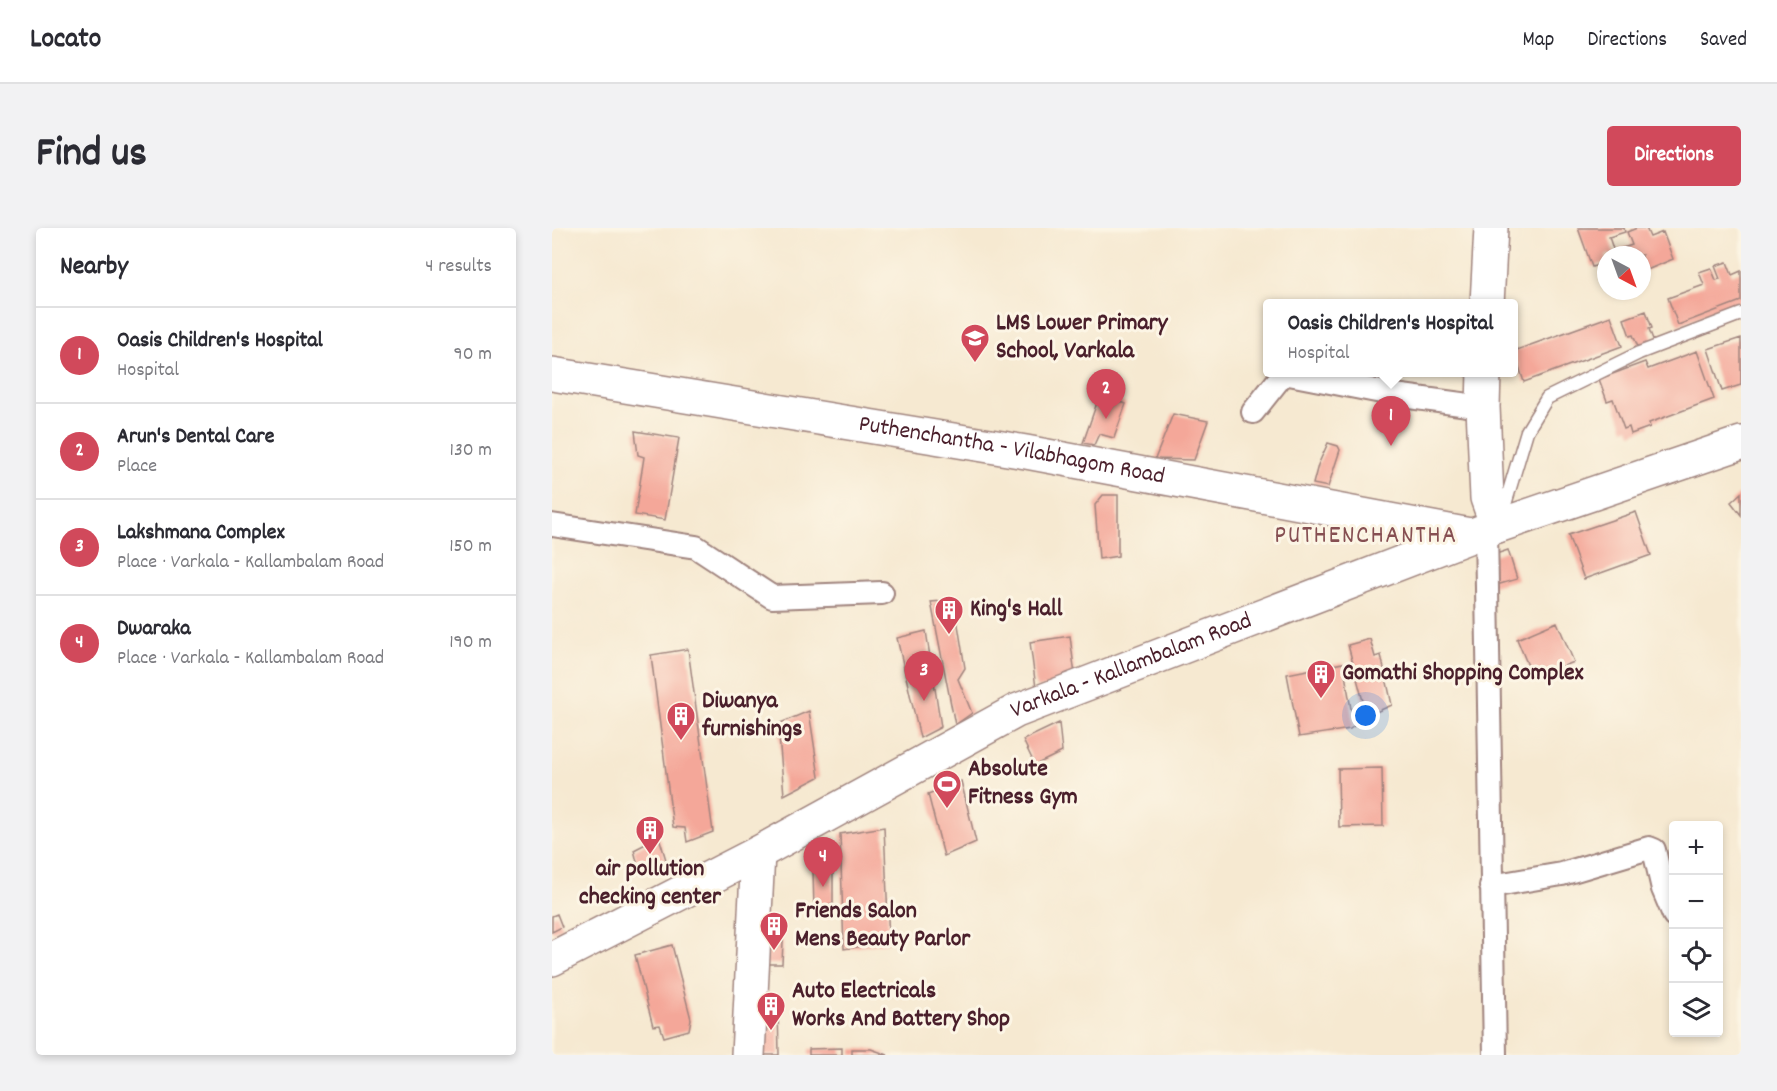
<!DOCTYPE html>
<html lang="en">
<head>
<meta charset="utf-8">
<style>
	body { margin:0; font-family:Dekko,sans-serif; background:#f2f2f3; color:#2b2b33 }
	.controls { position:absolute; right:18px; bottom:18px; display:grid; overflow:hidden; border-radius:6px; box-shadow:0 3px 9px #0003 }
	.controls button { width:54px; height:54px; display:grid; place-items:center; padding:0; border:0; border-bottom:2px solid #e1e1e2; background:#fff; color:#2b2b33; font:30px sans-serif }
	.compass { position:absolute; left:1045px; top:18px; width:54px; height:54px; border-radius:50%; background:#fff; box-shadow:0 3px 9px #0003; rotate:139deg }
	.you { position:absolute; left:814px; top:488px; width:21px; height:21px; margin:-15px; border:4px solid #fff; border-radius:50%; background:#1a73e8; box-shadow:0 0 0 9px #1a73e833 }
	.badge { display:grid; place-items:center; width:39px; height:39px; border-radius:50%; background:#d1495b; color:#fff; font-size:20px; font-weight:700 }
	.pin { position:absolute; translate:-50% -50px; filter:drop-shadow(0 2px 3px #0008) }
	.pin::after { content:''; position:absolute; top:32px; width:21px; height:18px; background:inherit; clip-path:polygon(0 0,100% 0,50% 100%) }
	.popup { position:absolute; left:711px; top:71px; width:255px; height:78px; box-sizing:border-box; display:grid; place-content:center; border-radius:6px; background:#fff; filter:drop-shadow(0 2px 4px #0005); font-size:20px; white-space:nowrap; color:#7c7c81 }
	.popup b { font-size:22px; color:#2b2b33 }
	.popup::after { content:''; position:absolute; left:50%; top:100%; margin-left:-12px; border:12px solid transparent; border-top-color:#fff }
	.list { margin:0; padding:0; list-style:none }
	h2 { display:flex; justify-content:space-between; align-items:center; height:78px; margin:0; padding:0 24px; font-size:26px }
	h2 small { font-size:20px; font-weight:400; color:#7c7c81 }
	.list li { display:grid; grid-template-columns:39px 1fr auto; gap:18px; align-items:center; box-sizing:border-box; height:96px; padding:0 24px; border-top:2px solid #e1e1e2 }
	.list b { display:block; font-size:22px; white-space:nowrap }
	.list p { margin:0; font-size:20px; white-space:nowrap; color:#7c7c81 }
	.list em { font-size:20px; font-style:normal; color:#7c7c81 }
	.icon { flex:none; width:33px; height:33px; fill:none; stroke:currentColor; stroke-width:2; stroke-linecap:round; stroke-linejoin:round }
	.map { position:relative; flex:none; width:1189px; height:827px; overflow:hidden; border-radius:6px }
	header { display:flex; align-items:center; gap:36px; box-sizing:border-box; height:84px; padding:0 30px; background:#fff; border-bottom:2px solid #e1e1e2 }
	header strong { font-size:28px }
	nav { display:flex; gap:33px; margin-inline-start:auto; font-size:21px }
	.intro { display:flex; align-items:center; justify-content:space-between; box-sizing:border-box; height:144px; padding:0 36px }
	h1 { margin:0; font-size:42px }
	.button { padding:15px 27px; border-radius:6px; background:#d1495b; color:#fff; font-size:21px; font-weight:700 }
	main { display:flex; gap:36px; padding:0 36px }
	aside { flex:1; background:#fff; border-radius:6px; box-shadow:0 3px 9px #0003 }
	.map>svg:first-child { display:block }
	.building { fill:#f4a799 }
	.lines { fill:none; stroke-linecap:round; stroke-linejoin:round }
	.lane-casing { stroke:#a0847e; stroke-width:15 }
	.street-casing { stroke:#a0847e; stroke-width:26 }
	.secondary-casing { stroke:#a0847e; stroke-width:36 }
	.lane { stroke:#fff; stroke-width:12 }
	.street { stroke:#fff; stroke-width:22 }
	.secondary { stroke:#fff; stroke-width:33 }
	.labels { text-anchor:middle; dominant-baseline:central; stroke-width:6; stroke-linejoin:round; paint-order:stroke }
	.poi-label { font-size:24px; font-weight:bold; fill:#4a1f2b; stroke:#fcf5e5; text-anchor:start }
	.street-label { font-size:24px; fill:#4a1f2b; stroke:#fcf5e5 }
	.neighbourhood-label { font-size:26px; letter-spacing:1.5px; fill:#864f52; stroke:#fcf5e5 }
</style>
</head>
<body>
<header>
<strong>Locato</strong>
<nav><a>Map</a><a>Directions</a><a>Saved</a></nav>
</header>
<div class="intro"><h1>Find us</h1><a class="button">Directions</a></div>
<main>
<aside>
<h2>Nearby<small>4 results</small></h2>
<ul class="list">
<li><span class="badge">1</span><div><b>Oasis Children's Hospital</b><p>Hospital</p></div><em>90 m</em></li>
<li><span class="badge">2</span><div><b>Arun's Dental Care</b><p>Place</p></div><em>130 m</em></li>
<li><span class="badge">3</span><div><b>Lakshmana Complex</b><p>Place · Varkala - Kallambalam Road</p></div><em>150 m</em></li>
<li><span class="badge">4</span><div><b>Dwaraka</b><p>Place · Varkala - Kallambalam Road</p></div><em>190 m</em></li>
</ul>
</aside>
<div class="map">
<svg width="1189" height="827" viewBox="0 0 1189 827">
	<rect width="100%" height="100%" fill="#fcf5e5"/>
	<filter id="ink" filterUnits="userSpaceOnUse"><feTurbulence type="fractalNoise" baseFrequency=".0167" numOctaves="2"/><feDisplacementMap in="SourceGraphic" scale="12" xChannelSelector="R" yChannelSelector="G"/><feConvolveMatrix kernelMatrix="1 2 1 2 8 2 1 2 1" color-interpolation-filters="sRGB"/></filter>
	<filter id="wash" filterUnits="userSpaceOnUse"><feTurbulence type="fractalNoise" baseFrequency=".008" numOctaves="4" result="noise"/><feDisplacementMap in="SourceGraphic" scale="24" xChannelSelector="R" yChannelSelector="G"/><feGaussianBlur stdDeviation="1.35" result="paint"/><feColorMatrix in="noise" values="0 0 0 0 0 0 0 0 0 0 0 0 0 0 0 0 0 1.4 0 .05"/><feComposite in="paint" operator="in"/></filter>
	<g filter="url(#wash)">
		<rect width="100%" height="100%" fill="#f6e9d1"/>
		<g id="blocks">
			<path class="building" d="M1026,0H1072L1073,4L1057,9L1063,27H1054V34L1040,39Z
				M1085,0H1094L1098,9L1111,4L1121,31L1090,44V27H1071L1068,21L1080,17L1075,4Z
				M1175,34L1180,47L1189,43V73L1126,97L1116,70L1152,57L1147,44L1159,40L1164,52L1168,51L1163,38Z
				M1094,83L1100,100L1097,101L1102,114L1086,119L1081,107L1078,108L1072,91Z
				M1059,88L1070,118L972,154L962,123Z
				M1189,110V157L1170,163L1156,121Z
				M1145,123L1162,171L1097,195L1098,199L1079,206L1077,199L1072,201L1061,171L1055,173L1047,151L1093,134L1096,141Z
				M548,166L574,176L562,210L547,206L542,217L531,215Z
				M621,186L656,193L642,232L603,231Z
				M83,203L127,210L113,292L83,287L92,229L86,227Z
				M776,215L786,218L788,222L776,259L761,256L766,237Z
				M1189,265V287L1179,274Z
				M551,267H566V328L547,331L543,277Z
				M1084,284L1099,327L1032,351L1016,307Z
				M956,322L965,351L938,359V328Z
				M402,372L413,440L406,451L420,485L403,497L379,374Z
				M1005,394L1022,434L981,450L965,411Z
				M374,403L389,499L368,510L345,410Z
				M518,408L524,455L484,460L478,414Z
				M818,411L823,429L829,427L840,477L815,488L796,417Z
				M136,421L161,604L135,614L133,600L121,599L99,427Z
				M791,435L802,498L798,501L747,509L735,446Z
				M257,483L267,549L232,567L226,496Z
				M507,495L510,524L483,537L471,512Z
				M830,540L831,598L787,599L786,541Z
				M409,553L424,614L392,628L376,566Z
				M332,599L337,714L292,721L288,606Z
				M107,609L115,635L88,646L82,622Z
				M281,641V676L262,682L261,642Z
				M5,686L10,699L0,704V688Z
				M214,712L231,713L230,736H213Z
				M120,717L139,791L137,802L112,809L108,797L101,798L83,727Z
				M226,778L227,827H211L210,779Z
				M290,820V827H257V821Z
				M300,821H319L336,827H300Z"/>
		</g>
	</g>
	<g filter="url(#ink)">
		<use href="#blocks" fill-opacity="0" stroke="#a0847e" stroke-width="1.5"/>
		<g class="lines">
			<g class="lane-casing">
				<path id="lane" d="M949,290L975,203L995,170L1087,125L1189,86"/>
			</g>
			<g class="street-casing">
				<path id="street" d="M701,184L732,145L850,168L931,179
					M0,297L144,319L220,369L330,365
					M934,302L943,827
					M939,658L1010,646L1097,620L1102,622L1111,661L1122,687"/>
			</g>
			<g class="secondary-casing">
				<g id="secondary">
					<path d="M935,76L939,0"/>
					<path d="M932,144L931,179L935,270L945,298"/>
					<path id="s1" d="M0,146L474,224L918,307"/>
					<path id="s2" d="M0,731L206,625L464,483L934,302L1189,215"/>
					<path d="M196,827L206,625"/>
				</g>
			</g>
			<use href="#lane" class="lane"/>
			<use href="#street" class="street"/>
			<use href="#secondary" class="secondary"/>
		</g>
	</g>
	<defs>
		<g id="school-pin" transform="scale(1.5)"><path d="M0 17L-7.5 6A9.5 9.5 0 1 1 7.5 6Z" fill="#d1495b" stroke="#fcf5e5"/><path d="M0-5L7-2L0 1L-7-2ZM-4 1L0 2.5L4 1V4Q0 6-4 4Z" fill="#fff"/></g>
		<g id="building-pin" transform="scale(1.5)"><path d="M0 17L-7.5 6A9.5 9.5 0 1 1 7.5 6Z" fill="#d1495b" stroke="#fcf5e5"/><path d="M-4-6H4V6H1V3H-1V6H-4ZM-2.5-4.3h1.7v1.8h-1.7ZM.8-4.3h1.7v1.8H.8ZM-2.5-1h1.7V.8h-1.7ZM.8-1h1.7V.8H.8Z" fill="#fff"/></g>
		<g id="stadium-pin" transform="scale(1.5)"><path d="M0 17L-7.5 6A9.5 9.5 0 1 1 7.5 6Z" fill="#d1495b" stroke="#fcf5e5"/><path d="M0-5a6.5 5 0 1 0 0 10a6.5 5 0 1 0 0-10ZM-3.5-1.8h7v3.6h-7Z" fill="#fff"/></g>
	</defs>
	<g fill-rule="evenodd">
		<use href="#school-pin" x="423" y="110"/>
		<use href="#building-pin" x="397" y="382"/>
		<use href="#building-pin" x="769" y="446"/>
		<use href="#building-pin" x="129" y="488"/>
		<use href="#stadium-pin" x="395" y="556"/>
		<use href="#building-pin" x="98" y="602"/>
		<use href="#building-pin" x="222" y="698"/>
		<use href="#building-pin" x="219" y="778"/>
	</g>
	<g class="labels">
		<g class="poi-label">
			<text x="444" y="96">LMS Lower Primary<tspan x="444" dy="28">School, Varkala</tspan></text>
			<text x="418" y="382">King's Hall</text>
			<text x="790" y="446">Gomathi Shopping Complex</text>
			<text x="150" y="474">Diwanya<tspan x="150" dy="28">furnishings</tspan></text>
			<text x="416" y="542">Absolute<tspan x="416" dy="28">Fitness Gym</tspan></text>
			<text x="98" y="642" text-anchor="middle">air pollution<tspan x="98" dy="28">checking center</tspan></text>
			<text x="243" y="684">Friends Salon<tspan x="243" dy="28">Mens Beauty Parlor</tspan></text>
			<text x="240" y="764">Auto Electricals<tspan x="240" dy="28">Works And Battery Shop</tspan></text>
		</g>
		<g class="street-label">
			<text stroke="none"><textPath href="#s1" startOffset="466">Puthenchantha - Vilabhagom Road</textPath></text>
			<text stroke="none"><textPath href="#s2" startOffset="650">Varkala - Kallambalam Road</textPath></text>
		</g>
		<g class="neighbourhood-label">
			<text x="814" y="308">PUTHENCHANTHA</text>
		</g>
	</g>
</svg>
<div class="controls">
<button>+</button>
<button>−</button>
<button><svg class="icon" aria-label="locate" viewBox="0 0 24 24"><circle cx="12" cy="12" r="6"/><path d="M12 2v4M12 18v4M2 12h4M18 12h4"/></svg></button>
<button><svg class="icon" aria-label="layers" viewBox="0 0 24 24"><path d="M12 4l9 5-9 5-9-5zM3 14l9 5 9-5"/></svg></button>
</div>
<svg class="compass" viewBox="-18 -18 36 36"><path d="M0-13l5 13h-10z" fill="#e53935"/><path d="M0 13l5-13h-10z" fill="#7c7c81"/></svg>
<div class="you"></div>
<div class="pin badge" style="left:839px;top:218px">1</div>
<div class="popup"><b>Oasis Children's Hospital</b>Hospital</div>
<div class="pin badge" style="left:554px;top:191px">2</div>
<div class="pin badge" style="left:372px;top:473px">3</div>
<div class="pin badge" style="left:271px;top:659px">4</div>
</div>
</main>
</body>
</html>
